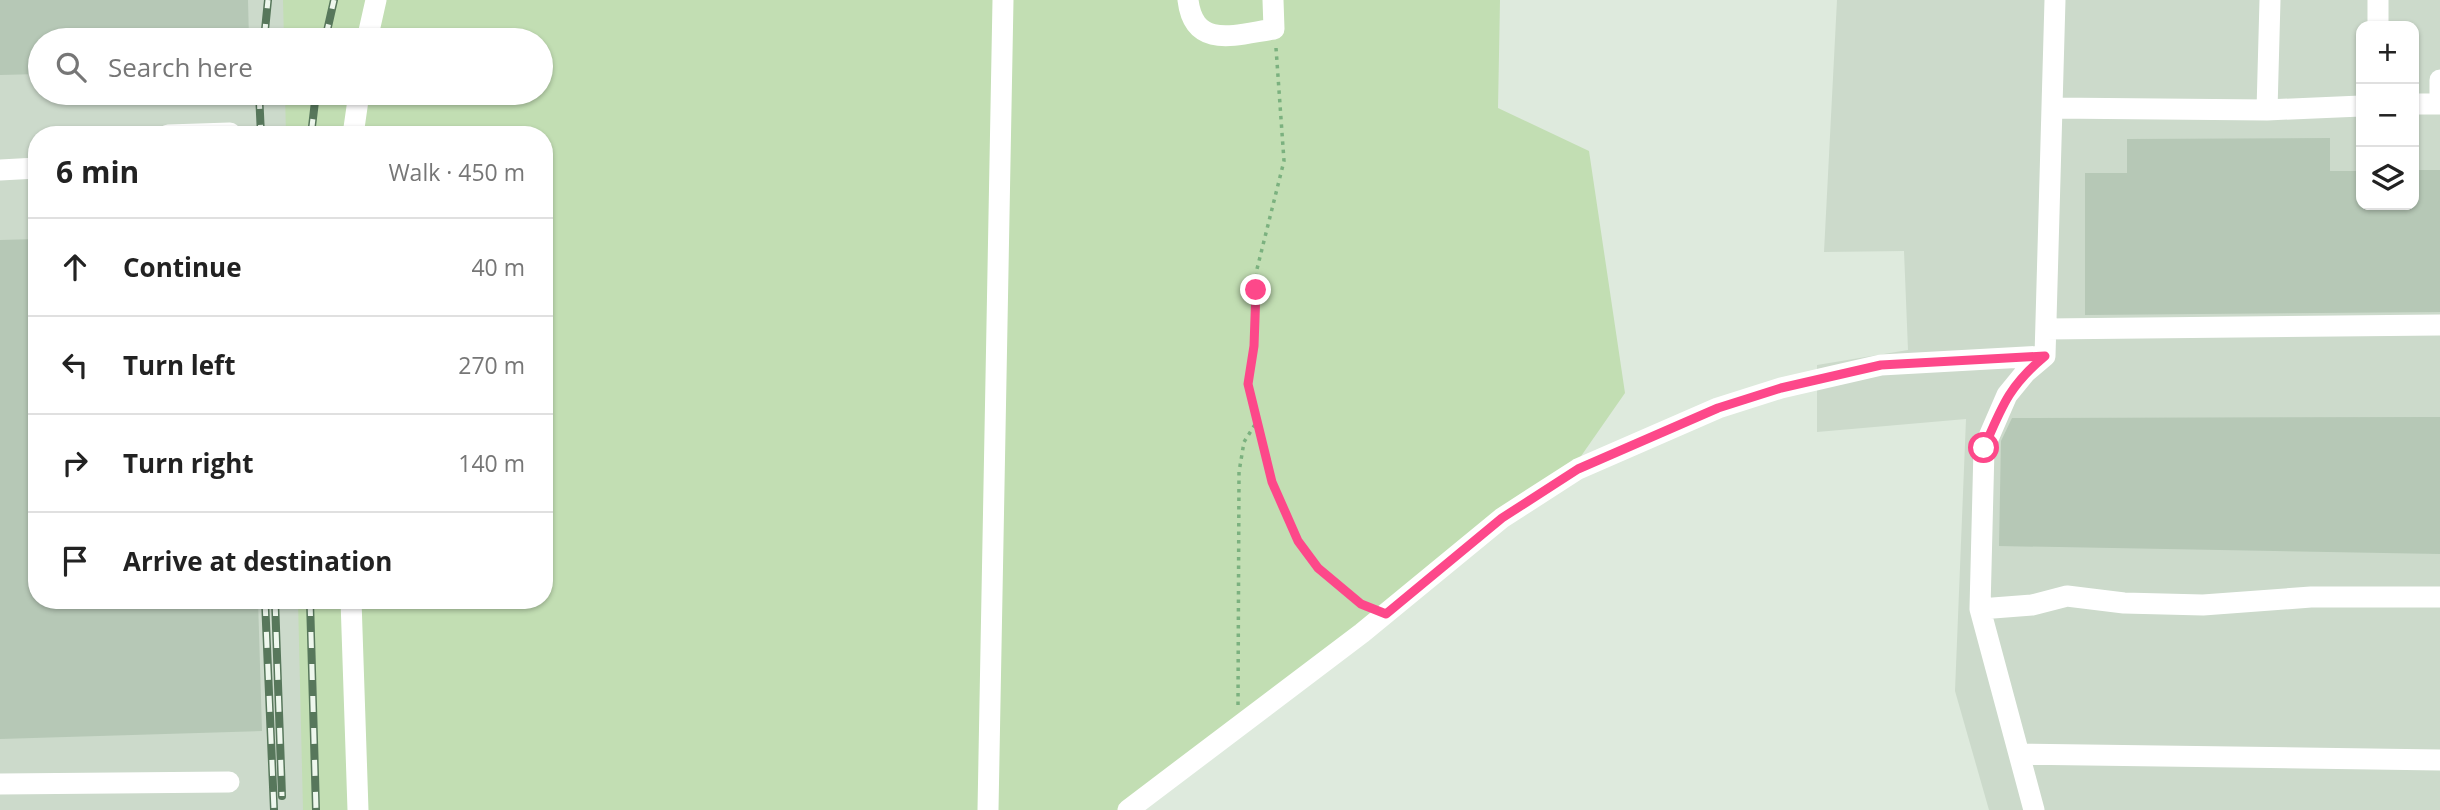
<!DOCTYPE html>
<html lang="en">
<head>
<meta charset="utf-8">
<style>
	body { margin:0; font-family:"Open Sans",sans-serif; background:#f2f2f2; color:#222 }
	.controls { position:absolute; right:21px; top:21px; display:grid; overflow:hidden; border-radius:14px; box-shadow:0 2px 5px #0004 }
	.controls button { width:63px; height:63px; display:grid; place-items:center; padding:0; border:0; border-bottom:2px solid #e0e0e0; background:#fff; color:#222; font:35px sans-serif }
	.stop { position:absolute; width:21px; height:21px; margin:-16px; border:5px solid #fd488a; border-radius:50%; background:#fff }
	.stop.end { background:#fd488a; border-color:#fff; box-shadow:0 2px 7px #0008 }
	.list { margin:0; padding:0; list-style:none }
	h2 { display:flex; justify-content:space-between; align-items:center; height:91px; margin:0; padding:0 28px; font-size:30px }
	h2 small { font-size:23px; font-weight:400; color:#767676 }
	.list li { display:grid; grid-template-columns:46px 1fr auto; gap:21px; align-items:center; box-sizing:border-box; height:98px; padding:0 28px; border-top:2px solid #e0e0e0 }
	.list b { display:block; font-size:26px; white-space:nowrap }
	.list em { font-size:23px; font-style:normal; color:#767676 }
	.icon { flex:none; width:38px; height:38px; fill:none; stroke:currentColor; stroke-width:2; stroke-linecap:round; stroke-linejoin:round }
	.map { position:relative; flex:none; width:2440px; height:810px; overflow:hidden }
	.search { position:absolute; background:#fff; box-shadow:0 2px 5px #0004; left:28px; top:28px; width:525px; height:77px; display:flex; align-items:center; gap:18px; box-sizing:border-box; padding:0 24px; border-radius:38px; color:#767676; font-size:26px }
	.panel { position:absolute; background:#fff; box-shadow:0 2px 5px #0004; left:28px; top:126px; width:525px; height:483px; border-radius:28px }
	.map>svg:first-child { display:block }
	.built { fill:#ccdacb; fill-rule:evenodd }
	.green { fill:#c2deb3 }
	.building { fill:#b6c8b6 }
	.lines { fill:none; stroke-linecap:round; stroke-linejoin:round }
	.path { stroke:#7bb17f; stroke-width:3.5; stroke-dasharray:3.5 5; stroke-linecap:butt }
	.minor { stroke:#fff; stroke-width:21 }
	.rail-casing { stroke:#57775b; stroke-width:8 }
	.rail { stroke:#eef7ed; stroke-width:5; stroke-dasharray:16; stroke-linecap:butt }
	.route { stroke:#fd488a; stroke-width:9 }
</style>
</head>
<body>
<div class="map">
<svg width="2440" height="810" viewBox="0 0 2440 810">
	<rect width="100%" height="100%" fill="#deeadd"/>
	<path class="built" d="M0,0H360L351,40H40V93H341L336,135H37V600H336L343,810H0Z
		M1837,0H2440V810H1989L1955,691L1966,419L1817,432V365L1908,350L1904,251L1824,252ZM2361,26H2414V205H2361Z"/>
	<path class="green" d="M283,0H1500L1498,108L1589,151L1625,393L1563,482L1128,810H303L298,600H544V135H286L285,93H541V40H284Z"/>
	<path class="building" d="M0,0H248L249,40H40V74L0,75Z
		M2330,138V171H2361V205H2414V170H2440V312L2085,315V173H2127V139Z
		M37,239V600H258L262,731L0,739V240Z
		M2440,417V554L1999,546L2001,441L2012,418Z"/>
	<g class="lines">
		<path class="path" d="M1276,48L1284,161L1257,269L1254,346L1248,384L1250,401L1272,482L1298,541L1338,588L1366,607
			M1238,705L1239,472L1244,442L1256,423"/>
		<path class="minor" d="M1188,0C1194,51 1238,34 1274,29L1273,0
			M2378,0V26
			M367,40L376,0
			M2440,80V104
			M2414,104H2439
			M2053,108L2267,110L2361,106
			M2267,110L2270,0
			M168,135L230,133
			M353,135L359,93
			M0,170L37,168
			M2046,329L2440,325
			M351,600L358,810
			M1980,609L2032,605L2067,596L2124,603L2203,605L2311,597H2440
			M2020,754L2440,760
			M0,784L229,782
			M988,810L1003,0
			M1128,810L1362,633L1502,518L1578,469L1718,408L1781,388L1881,365L2045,356
			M2034,810L1980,609L1984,448L2007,395L2025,373L2045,356L2055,0"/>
		<g class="rail-casing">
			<path id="rail" d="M264,40L268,0
				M325,40L334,0
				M259,93L261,135
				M311,135L316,93
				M265,600L274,810
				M275,600L282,796
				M310,600L316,810"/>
		</g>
		<use href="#rail" class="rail"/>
	</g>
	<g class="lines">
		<path class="route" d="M1256,290L1254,346L1248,384L1272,482L1298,541L1318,568L1361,604L1386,614L1502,518L1578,469L1718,408L1781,388L1881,365L2045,356C2009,386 2002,406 1984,448"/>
	</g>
</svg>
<div class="controls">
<button>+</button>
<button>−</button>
<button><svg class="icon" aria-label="layers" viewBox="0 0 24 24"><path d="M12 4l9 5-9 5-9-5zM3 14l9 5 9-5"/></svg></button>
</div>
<div class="stop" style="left:1984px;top:448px"></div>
<div class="stop end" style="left:1256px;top:290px"></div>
<div class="search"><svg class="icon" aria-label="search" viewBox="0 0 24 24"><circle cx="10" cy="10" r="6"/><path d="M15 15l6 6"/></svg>Search here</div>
<section class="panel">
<h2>6 min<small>Walk · 450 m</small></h2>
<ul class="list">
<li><svg class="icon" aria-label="ahead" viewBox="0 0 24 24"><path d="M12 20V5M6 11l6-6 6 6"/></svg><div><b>Continue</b></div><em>40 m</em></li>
<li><svg class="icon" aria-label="left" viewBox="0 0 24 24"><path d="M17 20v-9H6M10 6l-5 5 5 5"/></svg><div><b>Turn left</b></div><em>270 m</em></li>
<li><svg class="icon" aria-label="right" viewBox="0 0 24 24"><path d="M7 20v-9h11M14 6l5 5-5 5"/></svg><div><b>Turn right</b></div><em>140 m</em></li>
<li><svg class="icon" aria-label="arrive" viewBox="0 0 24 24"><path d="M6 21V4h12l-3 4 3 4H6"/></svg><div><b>Arrive at destination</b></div></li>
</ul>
</section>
</div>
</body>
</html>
